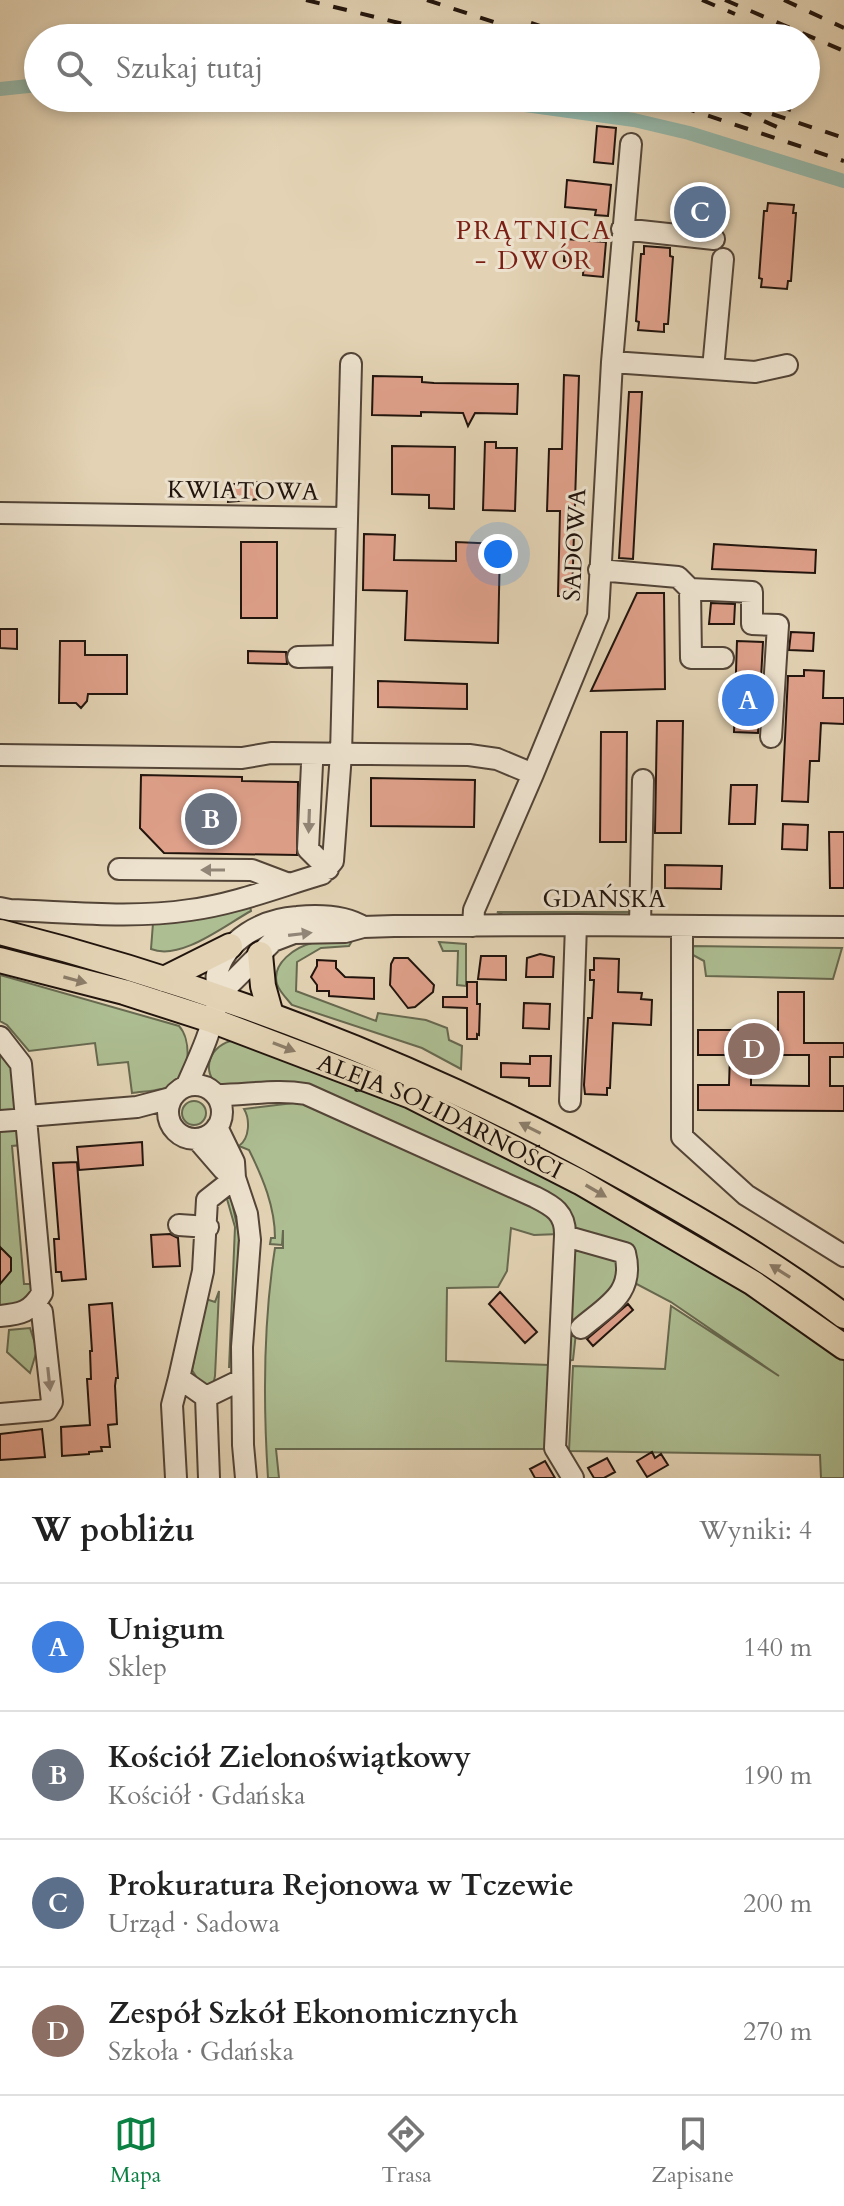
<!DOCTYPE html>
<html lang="pl">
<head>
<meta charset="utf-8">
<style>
	body { margin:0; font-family:Cardo,serif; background:#f2f2f2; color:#222 }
	.you { position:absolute; left:498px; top:554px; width:28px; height:28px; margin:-20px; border:6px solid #fff; border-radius:50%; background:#1a73e8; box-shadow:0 0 0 12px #1a73e833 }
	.badge { display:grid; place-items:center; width:52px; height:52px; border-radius:50%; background:#0b8043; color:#fff; font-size:26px; font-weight:700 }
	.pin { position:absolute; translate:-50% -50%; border:4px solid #fff; box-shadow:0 2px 8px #0006 }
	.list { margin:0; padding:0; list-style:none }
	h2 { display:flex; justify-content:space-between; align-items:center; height:104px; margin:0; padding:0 32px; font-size:34px }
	h2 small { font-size:26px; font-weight:400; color:#767676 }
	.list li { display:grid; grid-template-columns:52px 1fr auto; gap:24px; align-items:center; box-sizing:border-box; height:128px; padding:0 32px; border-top:2px solid #e0e0e0 }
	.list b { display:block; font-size:30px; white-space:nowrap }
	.list p { margin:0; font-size:26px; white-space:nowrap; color:#767676 }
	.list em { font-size:26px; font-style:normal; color:#767676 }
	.icon { flex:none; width:44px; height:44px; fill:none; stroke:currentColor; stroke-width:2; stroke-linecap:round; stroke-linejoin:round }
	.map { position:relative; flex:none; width:844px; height:1478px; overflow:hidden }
	.search { position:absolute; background:#fff; box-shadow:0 4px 12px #0003; left:24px; right:24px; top:24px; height:88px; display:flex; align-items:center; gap:20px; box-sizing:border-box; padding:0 28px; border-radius:44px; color:#767676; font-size:30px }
	.sheet { height:616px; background:#fff }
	nav { display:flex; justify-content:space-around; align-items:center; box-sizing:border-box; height:112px; border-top:2px solid #e0e0e0; background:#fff; font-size:22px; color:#767676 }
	nav a { display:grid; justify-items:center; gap:4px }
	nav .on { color:#0b8043 }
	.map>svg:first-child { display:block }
	.green { fill:#adbe92; stroke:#676950; stroke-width:2 }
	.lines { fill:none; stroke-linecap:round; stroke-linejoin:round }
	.canal { stroke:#95b8aa; stroke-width:14 }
	.building { fill:#dfa08a; stroke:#21140d; stroke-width:2; fill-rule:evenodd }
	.minor-casing { stroke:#524437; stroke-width:24 }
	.major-casing { stroke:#21140d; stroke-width:28 }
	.minor { stroke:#ede2ce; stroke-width:20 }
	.major { stroke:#e3d3b4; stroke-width:24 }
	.rail { stroke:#21140d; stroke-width:4; stroke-dasharray:14 14; stroke-linecap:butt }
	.oneway { fill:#918577 }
	.oneway2 { fill:#8c7d69 }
	.labels { text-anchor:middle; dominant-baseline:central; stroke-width:6; stroke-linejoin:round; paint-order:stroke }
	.street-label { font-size:24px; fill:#21140d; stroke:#ede2ce }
	.neighbourhood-label { font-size:26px; letter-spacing:2px; fill:#7a1f14; stroke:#ede2ce }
</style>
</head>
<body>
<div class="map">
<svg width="844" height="1478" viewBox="0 0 844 1478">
	<rect width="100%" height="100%" fill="#e3d3b4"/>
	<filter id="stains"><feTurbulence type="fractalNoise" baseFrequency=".0025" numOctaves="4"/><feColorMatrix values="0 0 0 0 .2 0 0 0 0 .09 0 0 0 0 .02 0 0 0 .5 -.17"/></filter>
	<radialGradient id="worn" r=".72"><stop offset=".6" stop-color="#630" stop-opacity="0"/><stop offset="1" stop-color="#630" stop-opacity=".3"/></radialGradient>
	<path class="green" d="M250,906L251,911C225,925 181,961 151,949L153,923Z
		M497,912H632L629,916H505Z
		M352,941L349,946L321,948L297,962L296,991L376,1021L378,1013L426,1020L447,1028L449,1040L462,1046L461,1069L422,1048L292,1005C287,999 279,991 277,984C271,963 296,947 312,943C325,941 339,941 352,941Z
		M439,942L466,944V986L457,985L458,951H443Z
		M691,946L842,948L833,979L706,976L704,961L693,955Z
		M0,975L179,1026C191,1039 191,1073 175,1084C164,1091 145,1091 132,1093L128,1062L98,1065L95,1043L29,1051L7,1025L0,1021Z
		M235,1040C274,1055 314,1069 354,1084C410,1107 464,1134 518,1161C631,1219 743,1282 844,1359V1478H821L820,1455L569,1451L573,1366L665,1369L671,1306L779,1376L671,1302L631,1281L577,1324L573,1360L567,1361L575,1243L569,1217L296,1084L276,1081L220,1088C199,1071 210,1044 235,1040Z
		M0,1052L16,1069L18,1129L22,1145L12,1146L24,1284H34L31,1299L0,1311Z
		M182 1113a12 12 0 1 1 24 0a12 12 0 1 1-24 0Z
		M294,1101L305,1102L523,1199L557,1220L559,1234L534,1235L511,1228L507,1271L498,1287L447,1288L446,1361L549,1365L546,1449H276L279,1478H268C263,1401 263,1324 275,1248H283V1230L282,1245L270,1244L271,1238H275C275,1207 263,1178 249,1150L239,1146C250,1138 250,1119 244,1109L293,1103Z
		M225,1192L230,1193L239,1235L238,1265L229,1368L235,1227Z
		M219,1291L215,1376L213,1386L210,1387L200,1383L192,1370L206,1299L215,1302Z
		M30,1328L37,1350L30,1373L7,1352L9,1330Z"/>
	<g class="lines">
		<path class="canal" d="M0,89L38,85
			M474,98L634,120L689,133L844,181"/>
	</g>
	<path class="building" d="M597,126L616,128L613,164L594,162Z
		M567,180L611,185L608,216L595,215L596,210L565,207Z
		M690,189L718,194L713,226L685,223L679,219L680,196L689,198Z
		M768,203L794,205L793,213H796L791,281H788L787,289L761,287L762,279L759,278L764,211H767Z
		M565,239L606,242L603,277L583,275L584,263L564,261Z
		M644,246L670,248V256L673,257L668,324H664V332L638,330L639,322L636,321L641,254H644Z
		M564,375L579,376L572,596H558L560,511H547L549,449H562Z
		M373,376L422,377V382L434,383L518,384L517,414L475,413L468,426L463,413L421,412V416L372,415Z
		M629,392H642L633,559L619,558Z
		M485,442H496V448H517L515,511L483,510Z
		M392,446L455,447L454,509L429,508V495L392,494Z
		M243,482H260V499L228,502L229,484H243Z
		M364,534L395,535L394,560L456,561V542L500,544L498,643L405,640L407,591L363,590Z
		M241,542H277V618H241Z
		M714,544L816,550L815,573L712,569Z
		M637,593H664L665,689L591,691Z
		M711,603L735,604L734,624H709Z
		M0,629H17V649L0,648Z
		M791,632L814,633L813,651L789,650Z
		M60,641H85V655H127V694H88L87,701L81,708L76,703H59Z
		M737,641L763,642L758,733L734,732Z
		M248,651L286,652L287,664L248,663Z
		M804,670L824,671L823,698H844V724L821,723L819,761H810L808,802L782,801L788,676H804Z
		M378,681L467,684V709L378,707Z
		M657,721H683L681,833H655Z
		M601,732H627L626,842H600Z
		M141,775L242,777V781L298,782L297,855L164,853L140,828Z
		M371,778L475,780L474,827L371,826Z
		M731,785H757L755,824H729Z
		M783,824L808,825L807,850L782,849Z
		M829,832H844V888H830Z
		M665,865L722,866L721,889L665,888Z
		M540,954L554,957L553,977H526L527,958Z
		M481,956H506V980L478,979Z
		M394,958H408L434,985L433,992L415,1007L408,1008L390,985L391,964Z
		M594,958L619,959L618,992L642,993L641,999L652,1000L651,1025L613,1023L610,1088H607V1095L585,1094L584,1085L588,1018H592L594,980H590V970H594Z
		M317,960L336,961V968L345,977L374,978V999L329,996V991H317V985L311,977L317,966Z
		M467,982H477V1004H480L479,1035L477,1034V1039H467V1008L443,1007V997H467Z
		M778,992H804V1043H844V1057H830V1086H844V1111L698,1110V1085H729L730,1055H698V1030H778ZM751,1055H809V1086L751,1085Z
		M524,1003L550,1004L549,1029L523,1028Z
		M530,1056H551L550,1086H529V1078L501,1077V1063L530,1064Z
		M142,1142L143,1165L79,1170L77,1147Z
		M77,1162L86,1279L62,1281L61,1272H56L54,1239H59L53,1163Z
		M170,1234L178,1238L180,1266L153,1267L151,1235Z
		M0,1247L11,1258V1271L0,1284Z
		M500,1292L537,1332L525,1343L489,1304Z
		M112,1303L118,1378H116L115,1386L117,1424L108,1425L110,1447H101L102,1451L89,1452V1454L62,1456L61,1427L90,1425L87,1379H91L90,1351H92L89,1305Z
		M628,1304L633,1310L593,1346L587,1339Z
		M42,1429L45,1457L0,1460V1434Z
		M652,1452L655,1458L661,1454L668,1465L647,1477L637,1461Z
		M607,1458L615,1472L604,1478H594L588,1468Z
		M545,1461L555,1478H535L530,1469Z"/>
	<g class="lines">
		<g class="minor-casing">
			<path id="minor" d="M622,229L714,239
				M612,362L713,369L723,259
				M713,369L755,372L787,365
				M0,513L345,518
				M599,570L678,577L690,589L691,658H723
				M690,589L752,592V624L778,625L771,737
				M298,657L342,656
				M0,755L242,758L271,753L469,755L497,759L533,774
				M312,764L308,849L328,869
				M119,869L252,870L289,884
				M0,908L10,910C70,912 131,919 190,910C235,904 278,887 322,874L333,861L341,754L351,364
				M640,925L643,780
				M473,926L474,910L533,774L598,616L612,362L631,144
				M682,926V1137L746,1195L844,1256
				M218,996L273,941L294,933L345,932L363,927L394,926L576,925L844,927
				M0,1037L21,1064L42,1293C31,1312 21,1314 0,1316
				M168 1112a27 27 0 1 1 54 0a27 27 0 1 1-54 0Z
				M187,1085C199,1058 213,1028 218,998C219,990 215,982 217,974C225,939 264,919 297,917C319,915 344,915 363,927
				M217,1095C247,1095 276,1089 306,1094L535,1197C553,1206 566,1213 565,1236L555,1448L573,1478
				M570,1101L576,925
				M27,1116L137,1107L171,1098
				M0,1121L27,1119
				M217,1127L234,1162L235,1178L247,1214L250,1240L242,1347L243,1445L246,1478
				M197,1139L223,1169L235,1178
				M179,1225L208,1227
				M565,1236L625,1253C635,1293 608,1305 581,1328
				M206,1397L241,1380
				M0,1414L47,1410L52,1402L42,1312L35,1305
				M176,1478L172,1405L179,1378
				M209,1478L206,1397L179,1378L203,1271L207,1200L235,1178"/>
		</g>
		<g class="major-casing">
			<g id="major">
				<path d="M0,932C222,988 435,1071 634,1183C707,1224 778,1266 844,1316"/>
				<path d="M260,954L263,986L271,1015"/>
				<path id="s1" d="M0,960L124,992L211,1020L411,1096L580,1182L753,1283L844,1347"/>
				<path d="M164,979L230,946"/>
			</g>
		</g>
		<use href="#minor" class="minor"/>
		<use href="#major" class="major"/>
		<path class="rail" d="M306,0L460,38
			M427,0L542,38
			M702,0L735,14
			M725,0L844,51
			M784,0L844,28
			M531,23L576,38
			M451,27L493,38
			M655,98L844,161
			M713,98L786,131
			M756,98L791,110
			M772,114L844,138"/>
	</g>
	<defs><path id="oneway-solid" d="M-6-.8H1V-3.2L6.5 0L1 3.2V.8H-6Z" transform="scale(2)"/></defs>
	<g class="oneway">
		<use href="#oneway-solid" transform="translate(309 821) rotate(92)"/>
		<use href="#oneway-solid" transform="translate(213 870) rotate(-180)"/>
		<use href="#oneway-solid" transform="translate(300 934) rotate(-7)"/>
		<use href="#oneway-solid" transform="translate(49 1379) rotate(84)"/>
	</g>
	<g class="oneway2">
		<use href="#oneway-solid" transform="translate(75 980) rotate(15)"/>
		<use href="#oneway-solid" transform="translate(284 1047) rotate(21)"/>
		<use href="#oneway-solid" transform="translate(530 1128) rotate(-153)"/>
		<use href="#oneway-solid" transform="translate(596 1191) rotate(30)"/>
		<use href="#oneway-solid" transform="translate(780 1271) rotate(-148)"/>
	</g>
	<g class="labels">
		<g class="street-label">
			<text transform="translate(243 491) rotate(1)">KWIATOWA</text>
			<text transform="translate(575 545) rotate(-87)">SADOWA</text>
			<text x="604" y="899">GDAŃSKA</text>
			<text stroke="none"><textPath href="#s1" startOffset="468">ALEJA SOLIDARNOŚCI</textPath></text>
		</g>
		<g class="neighbourhood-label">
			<text x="534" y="230">PRĄTNICA<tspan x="534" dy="30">- DWÓR</tspan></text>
		</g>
	</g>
	<rect width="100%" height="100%" filter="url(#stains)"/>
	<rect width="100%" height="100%" fill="url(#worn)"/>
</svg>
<div class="you"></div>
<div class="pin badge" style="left:748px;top:700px;background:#3f7fe0">A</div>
<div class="pin badge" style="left:211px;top:819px;background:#6b7280">B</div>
<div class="pin badge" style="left:700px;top:212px;background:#5c6f8a">C</div>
<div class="pin badge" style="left:754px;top:1049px;background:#8d6e63">D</div>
<div class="search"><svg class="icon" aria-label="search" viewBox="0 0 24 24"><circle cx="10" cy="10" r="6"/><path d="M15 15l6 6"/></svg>Szukaj tutaj</div>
</div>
<section class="sheet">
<h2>W pobliżu<small>Wyniki: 4</small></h2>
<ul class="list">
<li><span class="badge" style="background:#3f7fe0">A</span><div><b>Unigum</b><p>Sklep</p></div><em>140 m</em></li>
<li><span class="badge" style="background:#6b7280">B</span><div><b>Kościół Zielonoświątkowy</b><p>Kościół · Gdańska</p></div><em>190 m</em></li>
<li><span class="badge" style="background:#5c6f8a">C</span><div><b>Prokuratura Rejonowa w Tczewie</b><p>Urząd · Sadowa</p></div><em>200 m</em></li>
<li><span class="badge" style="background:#8d6e63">D</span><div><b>Zespół Szkół Ekonomicznych</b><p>Szkoła · Gdańska</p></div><em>270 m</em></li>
</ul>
</section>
<nav>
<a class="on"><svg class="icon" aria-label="map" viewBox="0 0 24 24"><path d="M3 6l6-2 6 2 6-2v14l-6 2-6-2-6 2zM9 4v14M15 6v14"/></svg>Mapa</a>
<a><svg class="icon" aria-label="directions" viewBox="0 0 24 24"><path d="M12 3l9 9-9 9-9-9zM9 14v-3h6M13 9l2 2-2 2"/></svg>Trasa</a>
<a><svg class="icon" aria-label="saved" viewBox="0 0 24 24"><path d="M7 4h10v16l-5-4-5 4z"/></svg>Zapisane</a>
</nav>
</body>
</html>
